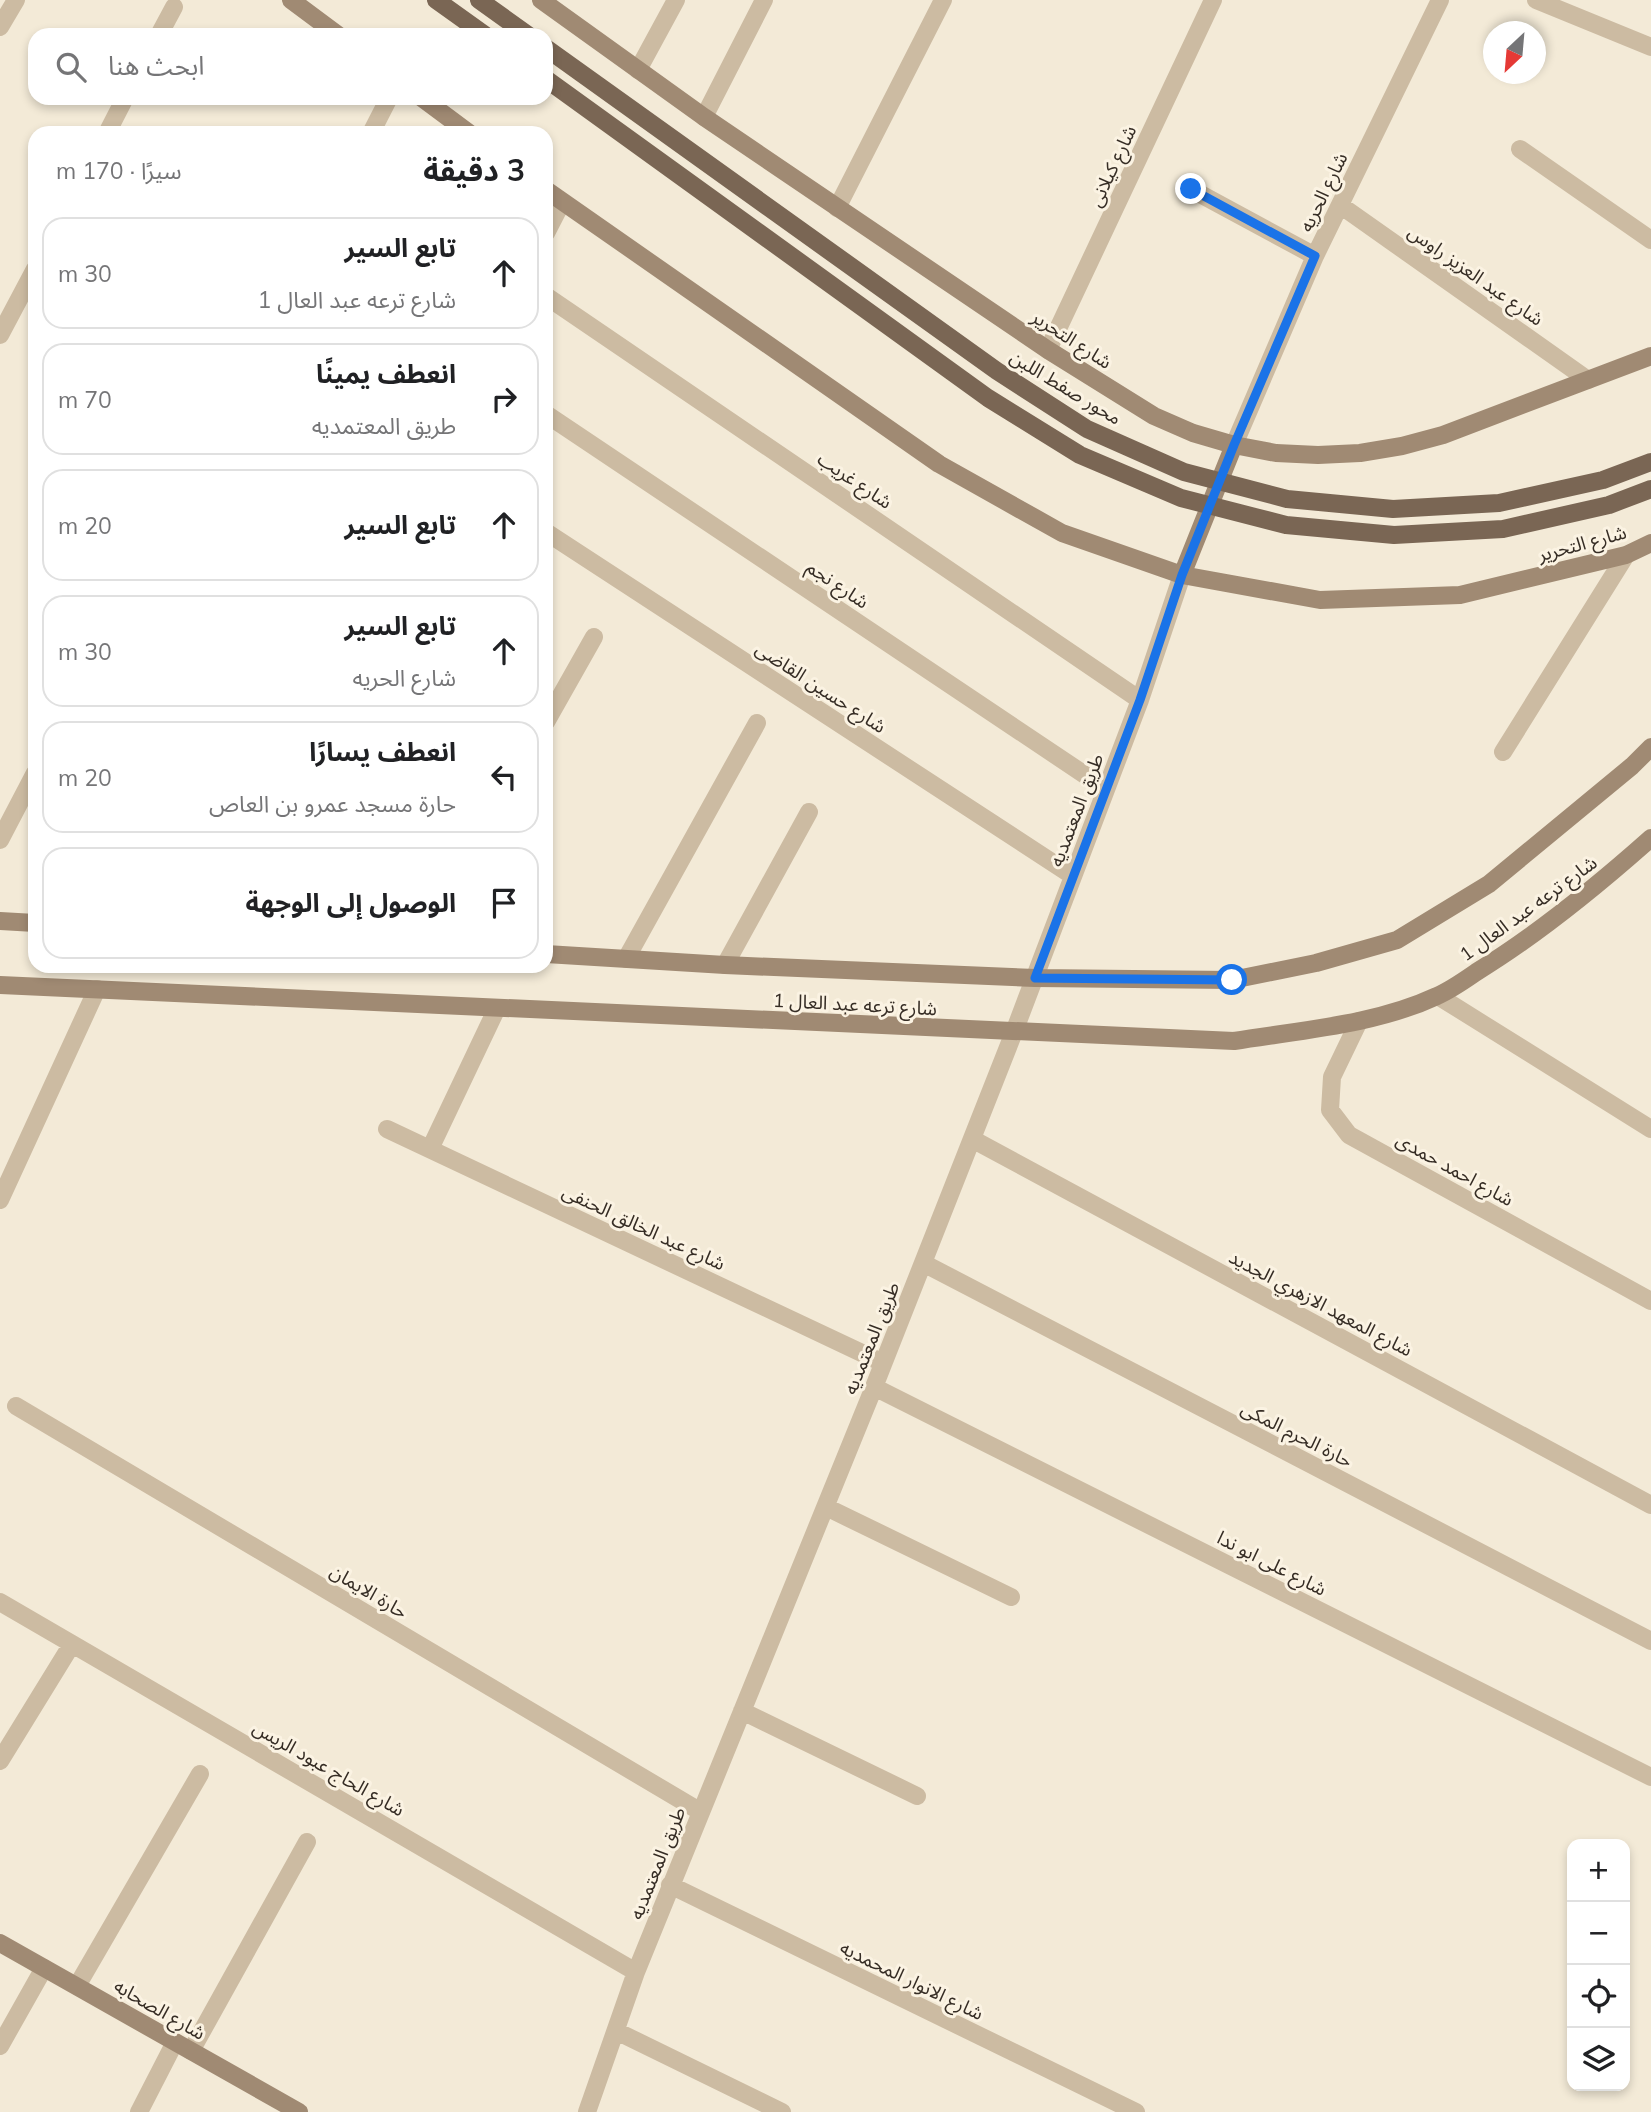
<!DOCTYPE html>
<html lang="ar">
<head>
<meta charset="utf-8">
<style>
	body { margin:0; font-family:Mulish,"Noto Sans Arabic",sans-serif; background:#f6f6f6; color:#202124; direction:rtl }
	.controls { position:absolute; right:21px; bottom:21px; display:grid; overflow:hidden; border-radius:14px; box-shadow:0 4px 10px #0003 }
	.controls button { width:63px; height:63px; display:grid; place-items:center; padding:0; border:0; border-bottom:2px solid #e0e0e0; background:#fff; color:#202124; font:35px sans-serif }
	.compass { position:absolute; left:1483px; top:21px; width:63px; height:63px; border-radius:50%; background:#fff; box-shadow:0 4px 10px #0003; rotate:206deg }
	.stop { position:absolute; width:21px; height:21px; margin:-16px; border:5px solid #1a73e8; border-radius:50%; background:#fff }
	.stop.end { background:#1a73e8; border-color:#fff; box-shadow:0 2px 7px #0008 }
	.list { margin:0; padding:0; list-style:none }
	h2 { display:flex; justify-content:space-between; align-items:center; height:91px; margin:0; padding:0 28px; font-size:30px }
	h2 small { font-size:23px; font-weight:400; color:#757577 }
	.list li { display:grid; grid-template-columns:46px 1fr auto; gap:21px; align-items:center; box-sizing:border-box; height:112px; margin:0 14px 14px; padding:0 14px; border:2px solid #e0e0e0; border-radius:21px }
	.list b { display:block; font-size:26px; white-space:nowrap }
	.list p { margin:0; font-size:23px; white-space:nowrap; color:#757577 }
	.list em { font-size:23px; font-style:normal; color:#757577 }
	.icon { flex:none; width:38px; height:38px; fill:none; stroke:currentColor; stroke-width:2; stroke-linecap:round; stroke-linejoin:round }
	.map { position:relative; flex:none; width:1651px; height:2112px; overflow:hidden; direction:ltr }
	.search { position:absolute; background:#fff; box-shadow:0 4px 10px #0003; left:28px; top:28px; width:525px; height:77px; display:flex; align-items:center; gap:18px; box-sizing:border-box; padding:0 24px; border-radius:21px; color:#757577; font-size:26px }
	.panel { position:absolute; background:#fff; box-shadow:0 4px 10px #0003; left:28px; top:126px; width:525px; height:847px; border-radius:21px; direction:rtl }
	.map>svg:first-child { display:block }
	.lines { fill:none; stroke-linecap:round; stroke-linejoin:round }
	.street { stroke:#ccbba2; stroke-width:18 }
	.secondary { stroke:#a08a73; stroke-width:18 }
	.primary { stroke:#7a6654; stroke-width:18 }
	.route { stroke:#1a73e8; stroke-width:9 }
	.labels { text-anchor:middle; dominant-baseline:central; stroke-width:6; stroke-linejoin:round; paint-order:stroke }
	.street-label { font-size:19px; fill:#362d25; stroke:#fbf3e3 }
</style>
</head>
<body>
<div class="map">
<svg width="1651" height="2112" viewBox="0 0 1651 2112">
	<rect width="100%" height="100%" fill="#f3ead7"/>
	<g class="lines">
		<path class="street" d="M1536,0L1651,47
			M0,27L16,0
			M159,35L174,7
			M638,70L676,0
			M704,117L764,0
			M107,133L125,98
			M371,133L389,98
			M1520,149L1651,240
			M1191,189L1315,256
			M1340,205L1588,380
			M837,208L943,0
			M546,233L562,202
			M546,296L1140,700
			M0,335L35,269
			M1048,350L1213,0
			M546,414L1106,789
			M1234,445L1315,256L1440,0
			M546,532L1073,876
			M546,722L594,637
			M1503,752L1626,555
			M0,840L35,773
			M626,959L757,723
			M725,965L809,812
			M1438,996L1651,1129
			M1359,1021L1332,1077L1330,1110L1349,1135L1651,1301
			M387,1129L883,1363
			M972,1139L1651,1505
			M430,1149L497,1008
			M0,1200L97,989
			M923,1263L1651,1641
			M874,1387L1651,1777
			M16,1406L701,1812
			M826,1507L1011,1597
			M0,1602L636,1972
			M742,1711L917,1796
			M0,1761L72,1644
			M670,1885L1136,2112
			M77,1986L200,1774
			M616,2031L782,2112
			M0,2046L44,1968
			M191,2051L307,1842
			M139,2112L175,2042
			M587,2112L636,1972L874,1387L1014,1032L1140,700L1182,575"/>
		<path class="secondary" d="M291,0L338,35
			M541,0L704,117L1048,350L1154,416L1193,433L1234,445L1276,453L1318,455L1360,453L1402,446L1443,435L1651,356
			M422,98L469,133
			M546,190L939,464L1062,533L1182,575L1320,600L1460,595L1626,555L1651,543
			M1182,575L1234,445
			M0,921L35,923
			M546,954L725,965L1035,978L1232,980L1316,963L1397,940L1489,884L1632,766L1651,747
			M0,985L1234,1041C1301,1030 1375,1025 1437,996C1451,990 1465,980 1478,971C1540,933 1597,886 1651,838
			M0,1943L299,2112"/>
		<path class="primary" d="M436,0L485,35
			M479,0L528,35
			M546,48L997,371L1087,429L1184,472L1287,499L1393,509L1499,503L1603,480L1651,462
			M546,79L988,398L1080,455L1181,498L1286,525L1394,535L1503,529L1609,505L1651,489"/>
	</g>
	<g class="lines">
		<path class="route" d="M1191,189L1315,256L1234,445L1182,575L1140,700L1035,978L1232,980"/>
	</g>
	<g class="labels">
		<g class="street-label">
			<text transform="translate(1112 166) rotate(-65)">شارع كيلانى</text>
			<text transform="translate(1323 192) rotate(-64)">شارع الحريه</text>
			<text transform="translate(1476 275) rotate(35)">شارع عبد العزيز راوس</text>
			<text transform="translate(1072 339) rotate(33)">شارع التحرير</text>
			<text transform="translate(1066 387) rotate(31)">محور صفط اللبن</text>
			<text transform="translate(855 480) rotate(34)">شارع غريب</text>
			<text transform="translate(1582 543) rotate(-15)">شارع التحرير</text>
			<text transform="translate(838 584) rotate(34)">شارع نجم</text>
			<text transform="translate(821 687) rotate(33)">شارع حسين القاضى</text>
			<text transform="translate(1076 810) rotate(-69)">طريق المعتمديه</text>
			<text transform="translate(1528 908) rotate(-36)">شارع ترعه عبد العال 1</text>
			<text transform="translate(855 1004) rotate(3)">شارع ترعه عبد العال 1</text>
			<text transform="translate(1455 1169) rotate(29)">شارع احمد حمدى</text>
			<text transform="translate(644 1227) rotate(25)">شارع عبد الخالق الحنفى</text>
			<text transform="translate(1321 1303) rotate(28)">شارع المعهد الازهري الجديد</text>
			<text transform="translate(871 1338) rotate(-68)">طريق المعتمديه</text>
			<text transform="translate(1297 1434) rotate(27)">حارة الحرم المكى</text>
			<text transform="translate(1272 1563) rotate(27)">شارع على ابو ندا</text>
			<text transform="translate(369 1591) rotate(31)">حارة الايمان</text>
			<text transform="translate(329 1768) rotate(30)">شارع الحاج عبود الريس</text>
			<text transform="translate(657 1863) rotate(-68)">طريق المعتمديه</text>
			<text transform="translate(912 1980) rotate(26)">شارع الانوار المحمديه</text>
			<text transform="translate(160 2009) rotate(30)">شارع الصحابه</text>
		</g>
	</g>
</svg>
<div class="controls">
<button>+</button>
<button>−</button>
<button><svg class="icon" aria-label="locate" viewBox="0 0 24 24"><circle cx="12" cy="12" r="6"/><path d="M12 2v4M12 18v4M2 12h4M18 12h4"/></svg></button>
<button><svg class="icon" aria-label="layers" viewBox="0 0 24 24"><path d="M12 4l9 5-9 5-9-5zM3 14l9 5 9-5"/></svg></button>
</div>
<svg class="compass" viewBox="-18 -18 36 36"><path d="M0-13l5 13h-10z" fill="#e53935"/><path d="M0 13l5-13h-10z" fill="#757577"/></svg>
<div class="stop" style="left:1232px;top:980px"></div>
<div class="stop end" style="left:1191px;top:189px"></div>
<div class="search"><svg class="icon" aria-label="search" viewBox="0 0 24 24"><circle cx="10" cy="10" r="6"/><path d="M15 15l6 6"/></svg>ابحث هنا</div>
<section class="panel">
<h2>3 دقيقة<small>سيرًا · 170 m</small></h2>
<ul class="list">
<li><svg class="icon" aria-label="ahead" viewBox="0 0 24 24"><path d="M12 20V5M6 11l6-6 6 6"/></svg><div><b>تابع السير</b><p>شارع ترعه عبد العال 1</p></div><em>30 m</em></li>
<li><svg class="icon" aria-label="right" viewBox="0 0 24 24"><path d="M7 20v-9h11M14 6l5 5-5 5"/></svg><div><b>انعطف يمينًا</b><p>طريق المعتمديه</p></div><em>70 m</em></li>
<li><svg class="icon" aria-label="ahead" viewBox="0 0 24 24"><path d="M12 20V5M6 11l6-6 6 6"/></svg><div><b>تابع السير</b></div><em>20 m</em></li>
<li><svg class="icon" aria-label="ahead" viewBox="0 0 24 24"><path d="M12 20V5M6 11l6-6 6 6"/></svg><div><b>تابع السير</b><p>شارع الحريه</p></div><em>30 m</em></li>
<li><svg class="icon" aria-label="left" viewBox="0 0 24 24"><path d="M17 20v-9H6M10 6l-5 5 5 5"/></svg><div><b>انعطف يسارًا</b><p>حارة مسجد عمرو بن العاص</p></div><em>20 m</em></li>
<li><svg class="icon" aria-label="arrive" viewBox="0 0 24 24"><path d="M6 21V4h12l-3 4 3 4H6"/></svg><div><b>الوصول إلى الوجهة</b></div></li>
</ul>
</section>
</div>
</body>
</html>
